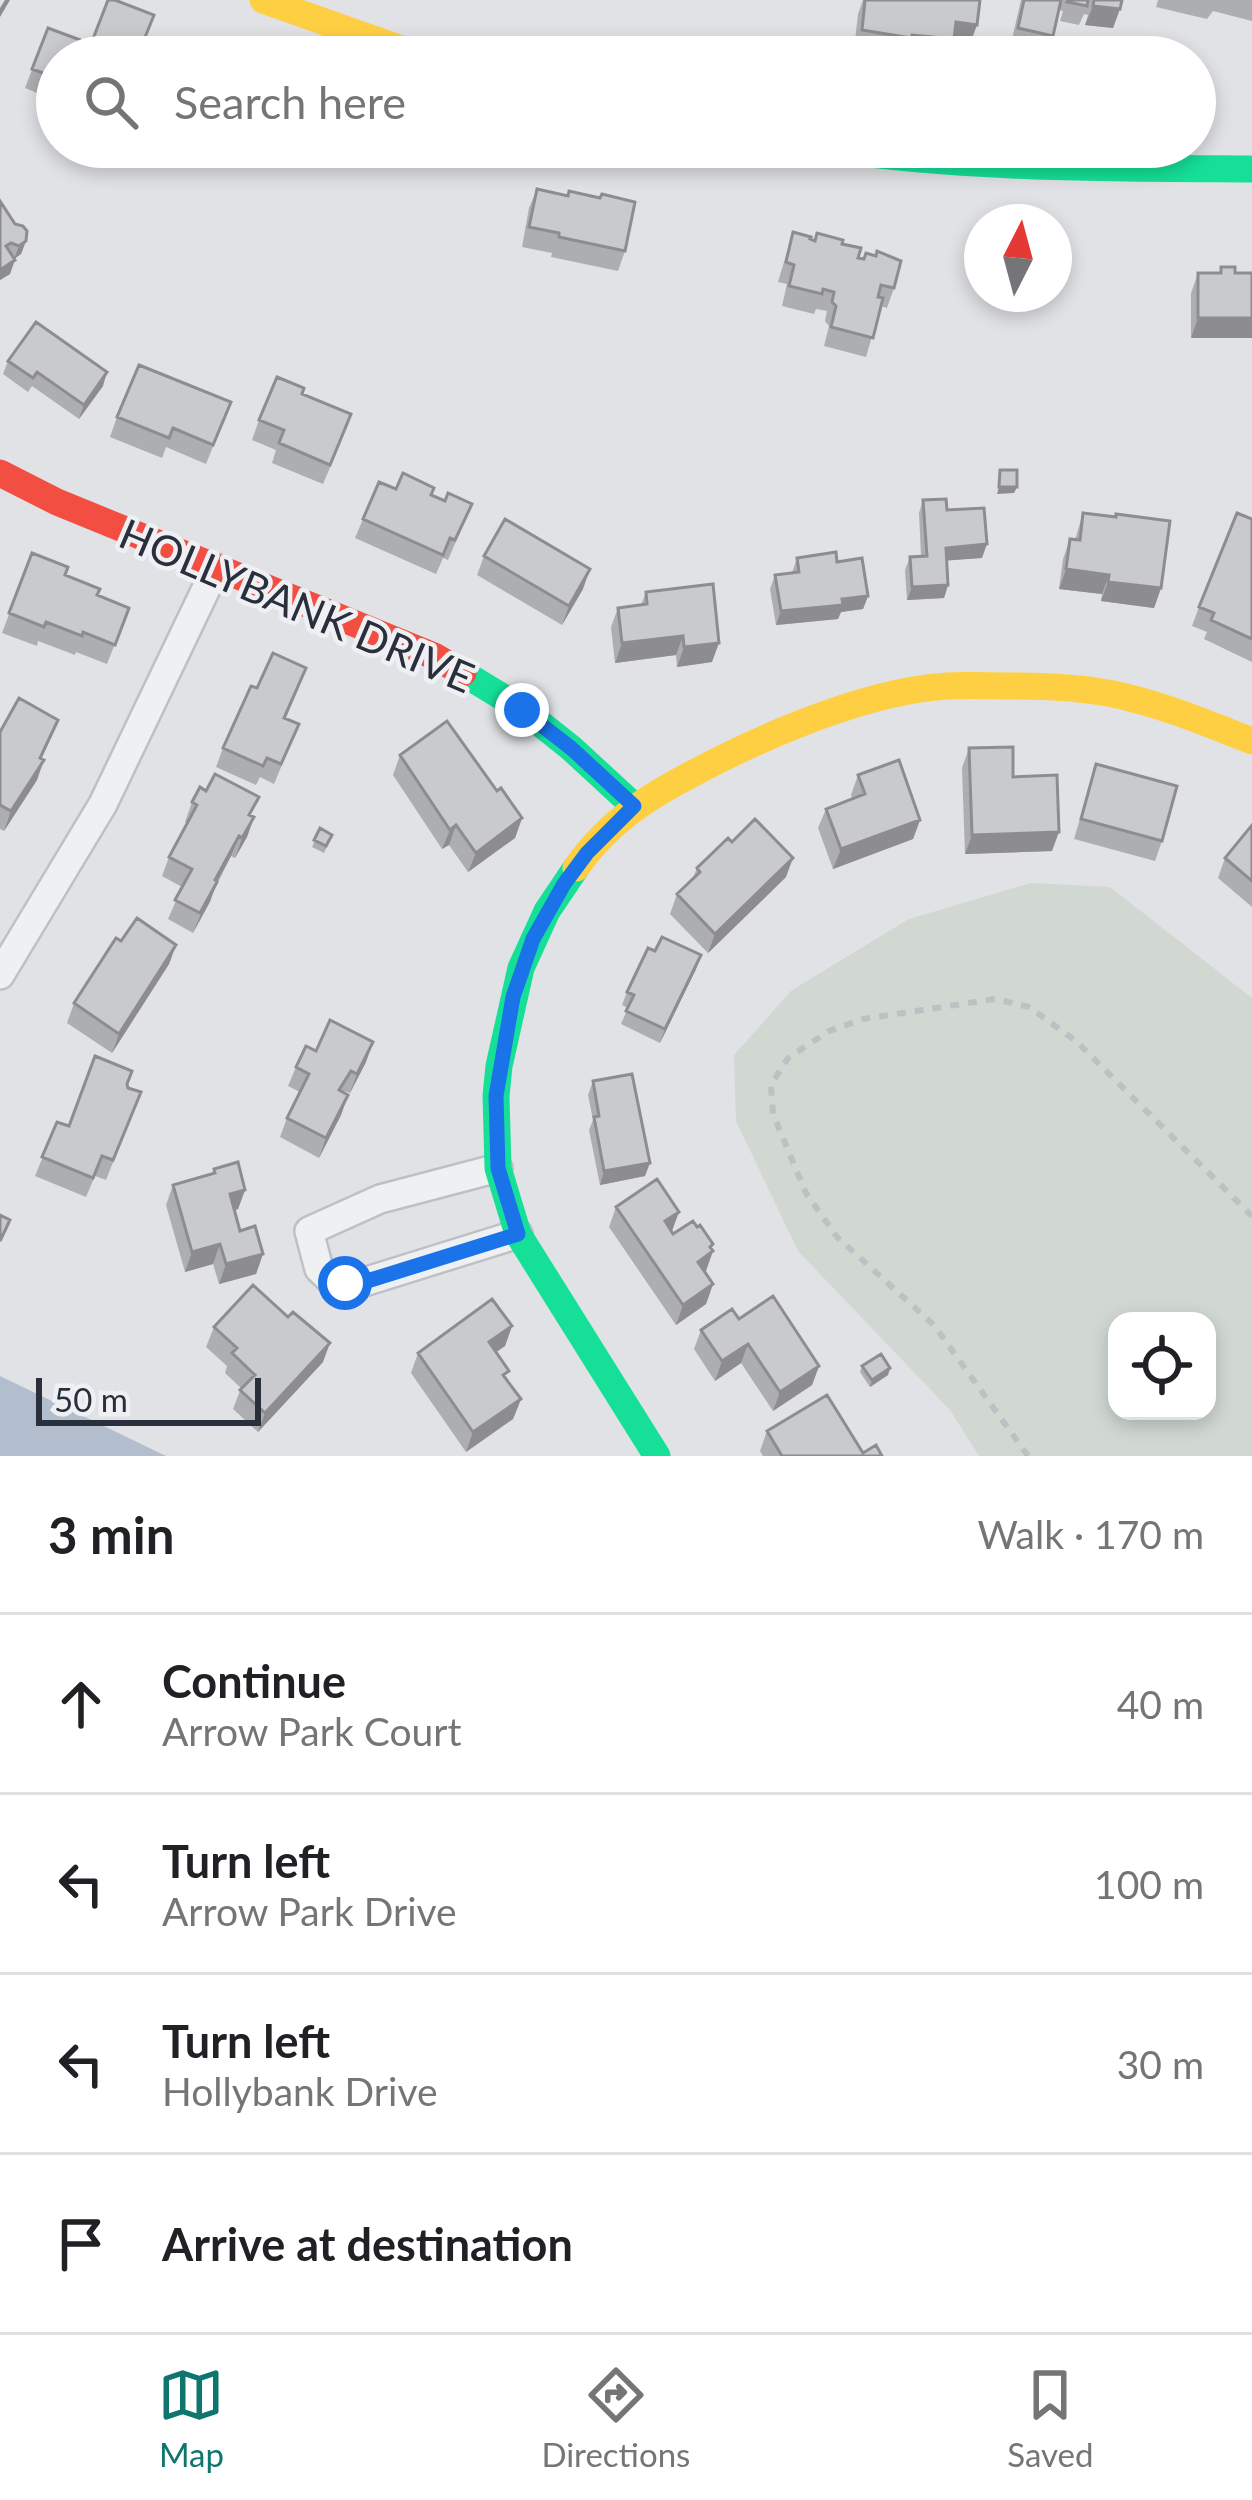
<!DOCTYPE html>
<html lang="en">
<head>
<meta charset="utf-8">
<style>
	body { margin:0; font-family:Lato,sans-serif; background:#f2f2f2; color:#202124 }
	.controls { position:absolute; right:36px; bottom:36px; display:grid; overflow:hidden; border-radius:24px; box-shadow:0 6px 18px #0003 }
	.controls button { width:108px; height:108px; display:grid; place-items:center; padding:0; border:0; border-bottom:3px solid #e0e0e0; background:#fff; color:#202124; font:60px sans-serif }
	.compass { position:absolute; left:964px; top:204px; width:108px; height:108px; border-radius:50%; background:#fff; box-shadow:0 6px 18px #0003; rotate:6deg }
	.scale { position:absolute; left:36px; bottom:30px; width:225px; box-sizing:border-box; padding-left:12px; border:6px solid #2a2f3c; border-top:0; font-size:33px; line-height:42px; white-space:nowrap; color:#2a2f3c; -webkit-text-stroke:9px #eef0f4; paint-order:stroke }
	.stop { position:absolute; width:36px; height:36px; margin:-27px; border:9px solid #1a73e8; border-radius:50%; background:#fff }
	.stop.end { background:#1a73e8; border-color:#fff; box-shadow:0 3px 12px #0008 }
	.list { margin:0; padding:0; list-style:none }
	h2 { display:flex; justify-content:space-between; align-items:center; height:156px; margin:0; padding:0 48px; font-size:51px }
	h2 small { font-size:39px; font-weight:400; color:#757577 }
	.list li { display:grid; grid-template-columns:78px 1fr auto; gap:36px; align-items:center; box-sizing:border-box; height:180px; padding:0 48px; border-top:3px solid #e0e0e0 }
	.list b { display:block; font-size:45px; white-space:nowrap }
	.list p { margin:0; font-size:39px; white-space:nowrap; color:#757577 }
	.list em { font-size:39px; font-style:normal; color:#757577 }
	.icon { flex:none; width:66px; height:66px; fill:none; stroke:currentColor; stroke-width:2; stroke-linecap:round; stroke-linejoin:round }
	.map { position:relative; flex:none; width:1252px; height:1456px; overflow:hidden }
	.search { position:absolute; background:#fff; box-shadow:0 6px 18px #0003; left:36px; right:36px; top:36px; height:132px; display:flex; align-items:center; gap:30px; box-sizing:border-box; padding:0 42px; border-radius:66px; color:#757577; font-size:45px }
	.sheet { height:876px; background:#fff }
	nav { display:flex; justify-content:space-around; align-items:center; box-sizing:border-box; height:168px; border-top:3px solid #e0e0e0; background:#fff; font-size:33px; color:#757577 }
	nav a { display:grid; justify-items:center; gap:6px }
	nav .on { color:#0f766e }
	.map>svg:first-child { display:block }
	.green { fill:#d1d8d1; fill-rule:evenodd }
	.water { fill:#b2becd }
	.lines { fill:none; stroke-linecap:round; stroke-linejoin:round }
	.street-casing { stroke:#bfc0c3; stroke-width:32 }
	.path { stroke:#bfc0c4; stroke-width:6; stroke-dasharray:9 9; stroke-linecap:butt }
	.street { stroke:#eff0f2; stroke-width:27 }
	.fast { stroke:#16e098; stroke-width:27 }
	.slow { stroke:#ffcf43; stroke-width:27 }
	.jam { stroke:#f24e42; stroke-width:27 }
	.wall { fill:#adaeb0 }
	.shaded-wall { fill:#8d8d90 }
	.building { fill:#c9cacd; stroke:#8d8d90; stroke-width:3 }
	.route { stroke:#1a73e8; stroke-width:15 }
	.labels { text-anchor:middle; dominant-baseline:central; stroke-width:9; stroke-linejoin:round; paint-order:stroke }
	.street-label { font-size:42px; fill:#2a2f3c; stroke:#eef0f4 }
</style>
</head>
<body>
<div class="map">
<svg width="1252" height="1456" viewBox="0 0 1252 1456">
	<rect width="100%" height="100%" fill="#e0e2e5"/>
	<path class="green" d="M1031,883L1110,887L1252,998V1456H979L950,1410L798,1251L736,1121L734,1055L792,990L909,919ZM1207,1321V1411H1117V1321Z"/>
	<path class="water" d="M0,1376L166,1456H0Z"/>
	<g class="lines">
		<g class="street-casing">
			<path id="street" d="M0,975L103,804L216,568
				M498,1168L380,1199L309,1231L319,1269L334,1283L364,1282L518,1234"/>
		</g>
		<path class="path" d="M1028,1456L934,1325L837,1237L806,1193L773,1114L771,1085L788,1058L829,1031L863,1019L995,999L1029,1007L1076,1041L1252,1216"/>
		<use href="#street" class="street"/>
		<path class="fast" d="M816,147C961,169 1106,168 1252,169
			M463,673L522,709L571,748L634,806
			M576,868L547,911L521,968L499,1066L496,1096L498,1168L518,1234L657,1456"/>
		<path class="slow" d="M263,0L424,57
			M576,868C614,813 664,788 721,759C785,727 876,690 948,686C969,685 991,686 1012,686C1046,686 1079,687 1113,694C1161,704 1206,723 1252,741"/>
		<path class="jam" d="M0,473L57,502L434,656L463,673"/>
	</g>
	<path class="wall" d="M863,0H980L970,44L953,43L947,57L905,55L904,57H902L854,49L858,14Z
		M1021,0H1122L1113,28L1085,25L1088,15L1084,14L1079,25L1060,21L1063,11L1058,10L1053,36L1046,55L1010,48Z
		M1158,0H1252V21L1213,11L1207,19L1156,7Z
		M48,28L91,44L138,57H57V101L25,88Z
		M537,189L625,251L618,271L551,257L552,253L522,247L529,208Z
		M0,201L26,241L21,254L14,259L10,274L0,280Z
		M793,232L814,240L817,233L842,244L894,288L887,308L881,306L866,357L824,346L829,326L825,321L827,311L816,309L814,314L782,306L787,284L778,282Z
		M1221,267H1235L1191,338V293L1198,273H1219Z
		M8,361L103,386L79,419L32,386L28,392L3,374Z
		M302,394L344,434L323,484L272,463L276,450L252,440L259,420Z
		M231,402L206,464L166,447L162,458L110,437L117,417Z
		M396,489L432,495L445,501L472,504L448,560L443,558L436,574L355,538L363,519Z
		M923,500L947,510L982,558L947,560L948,585L944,598L907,600L905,570L910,557L921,556L919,513Z
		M1083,513L1161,588L1154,608L1101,601L1102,594L1059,589L1063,559L1070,539L1075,540Z
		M1252,519V662L1204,639L1207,632L1192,626L1199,607Z
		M32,553L97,595L129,608L107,664L76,652L75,655L38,641L37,646L2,633Z
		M484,556L583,589L562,625L477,575Z
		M797,558L837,562L868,596L863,609L841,612L838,619L776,625L770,589L775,575L792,573Z
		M646,592L712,662L677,667L676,655L615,663L611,627L618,608L641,605Z
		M299,687L286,718L299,724L274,784L260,777L256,785L216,767L223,748L257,688Z
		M0,732L50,739L42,758L37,780L4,831L0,829Z
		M969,748L1013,777L1052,851L965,854L962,768Z
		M400,755L497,791L522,818L515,838L468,872L449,845L442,849L393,775Z
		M1096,764L1162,841L1155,861L1074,839Z
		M858,775L920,820L913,839L833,869L818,828L826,809L852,799L851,795Z
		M192,802L254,817L247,837L235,858L231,856L193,933L168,919L182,887L162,876L169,857L188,823L185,822Z
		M1252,825V907L1218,878L1225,858Z
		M320,828L332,835L324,853L312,847Z
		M732,842L786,877L708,953L670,914L677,894L693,878L697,868Z
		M121,941L176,945L169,964L112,1053L67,1023L74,1003Z
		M696,969L660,1043L621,1024L628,1008L622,1005L627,992Z
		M316,1051L366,1062L350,1093L344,1091L343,1092L348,1095L341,1115L319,1158L280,1137L287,1118L300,1092L288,1086L296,1067Z
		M593,1081L645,1176L600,1185L589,1130L593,1120L588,1095Z
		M127,1085L128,1088L141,1092L106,1180L95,1176L86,1197L35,1176L57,1122L69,1126Z
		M214,1169L245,1190L238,1209L235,1210L240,1231L263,1254L256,1274L219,1284L213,1264L185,1272L166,1205L173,1185L212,1174Z
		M616,1207L672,1232L673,1234L712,1249L705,1272L713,1284L706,1304L676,1325L609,1227Z
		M739,1319L819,1366L812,1385L773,1411L741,1363L715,1381L694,1349L701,1330Z
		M512,1326L505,1346L496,1352L506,1378L521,1399L513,1419L466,1452L411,1373L418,1353Z
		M214,1327L323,1362L258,1432L233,1409L241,1388L225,1373L227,1366L206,1347Z
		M862,1366L890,1368L888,1375L870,1387L860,1372Z
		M767,1431L863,1453L882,1456H763L760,1451Z"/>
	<path class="shaded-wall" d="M5,0H10L0,17V8Z
		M1093,6L1120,9L1113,28L1085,25Z
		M956,22L977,25L970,44L953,43L947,57L905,55L912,35Z
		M26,241L21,254L14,259L19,246Z
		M15,260L10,274L0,280V270Z
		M1198,318H1252V338H1191Z
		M107,372L103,386L79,419L84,405Z
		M999,487H1017L1014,493L997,494Z
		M987,544L982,558L941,561L946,548Z
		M590,569L583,589L562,625L569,606Z
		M1066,569L1109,575L1102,594L1059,589Z
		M1108,582L1161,588L1154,608L1101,601Z
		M948,585L944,598L907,600L912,587Z
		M868,596L863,609L841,612L838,619L776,625L781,611Z
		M683,636L676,655L615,663L622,643Z
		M719,643L712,662L677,667L684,647Z
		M44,760L37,780L4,831L11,811Z
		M254,817L247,837L235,858L242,838Z
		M522,818L515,838L468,872L476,853Z
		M920,820L913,839L833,869L841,849Z
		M456,825L449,845L442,849L450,830Z
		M1059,832L1052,851L965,854L972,835Z
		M239,836L231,856L208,898L217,882L210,902L193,933L215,880Z
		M793,858L786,877L708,953L715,934Z
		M176,945L169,964L112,1053L119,1034Z
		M701,955L696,969L660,1043L665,1029Z
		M373,1042L366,1062L350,1093L357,1074Z
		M348,1095L341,1115L319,1158L326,1138Z
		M650,1163L645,1176L600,1185L604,1171Z
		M245,1190L238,1209L223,1214L230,1194Z
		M679,1212L672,1231L665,1221Z
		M220,1244L213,1264L185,1272L192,1252Z
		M713,1244L710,1254L713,1251L706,1271L691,1281L698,1262Z
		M263,1254L256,1274L219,1284L226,1264Z
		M713,1284L706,1304L676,1325L683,1305Z
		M512,1326L505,1346L482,1362L489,1342Z
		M330,1343L323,1362L258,1432L265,1413Z
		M748,1344L741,1363L715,1381L722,1361Z
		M819,1366L812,1385L773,1411L780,1392Z
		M890,1368L888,1375L870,1387L872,1380Z
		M521,1399L513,1419L466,1452L473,1432Z"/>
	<path class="building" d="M108,0H115L154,15L137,57H57V78L32,69L48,28L91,44Z
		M865,0H980L977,25L956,22L954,39L912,35L911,38L862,30Z
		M1024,0H1061L1053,36L1018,28Z
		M1068,0H1088L1087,6L1067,2Z
		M1094,0H1122L1120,9L1093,6Z
		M537,189L568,196L569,191L600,198L602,194L635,202L625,251L559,237V233L529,227Z
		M0,201L15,224L23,226L27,231L26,241L19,246L11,243L6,246L15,260L0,270Z
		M793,232L811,237L810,239L815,241L817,233L843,240L842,244L861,248L858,258L864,259L866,253L876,256L877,251L901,261L894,288L881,285L878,297L883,298L873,338L831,327L836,306L832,302L834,292L823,289L822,294L789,286L794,265L786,262Z
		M1221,267H1235V273H1252V318H1198V273H1221Z
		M36,322L107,372L84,405L37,372L33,378L8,361Z
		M139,365L231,402L213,445L173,428L169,438L117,417Z
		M277,377L304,388L302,394L351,414L330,465L279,443L284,430L259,420Z
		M1000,470H1017V487H999Z
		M403,473L434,488L431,495L445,501L448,493L472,504L455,540L450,538L443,555L363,519L379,482L396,489Z
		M946,499L947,510L984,508L987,544L946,548L948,585L912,587L910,557L927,556L923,500Z
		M1083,513L1116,517V514L1170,521L1161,588L1108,582L1109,575L1066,569L1070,539L1080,540Z
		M1237,513L1252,519V639L1211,620L1214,613L1199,607Z
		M505,519L590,569L569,606L484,556Z
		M836,552L837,562L862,558L868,596L842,599L843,605L781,611L775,575L799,572L797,558Z
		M32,553L68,567L65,575L100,589L97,595L129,608L115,645L83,632L82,636L46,622L44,627L9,613Z
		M713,584L719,643L684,647L683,636L622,643L618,608L647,604L646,592Z
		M273,653L306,668L284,718L299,724L281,764L267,758L263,766L223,748L251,686L257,688Z
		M19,698L58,720L40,758L44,760L11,811L0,805V732Z
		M447,721L497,791L501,788L522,818L476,853L456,825L450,830L400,755Z
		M1013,747V777L1057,775L1059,832L972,835L969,748Z
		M899,760L920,820L841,849L826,809L865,794L858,775Z
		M1096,764L1177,786L1162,841L1081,819Z
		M215,774L259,797L249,815L254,817L242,838L239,836L215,880L217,882L200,913L175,900L192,869L169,857L197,805L192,802L200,787L206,791Z
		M755,819L793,858L715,934L677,894L700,872L697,868L728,838L732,842Z
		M1252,825V881L1225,858Z
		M320,828L332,835L326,846L314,840Z
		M137,918L176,945L119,1034L74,1003L116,938L121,941Z
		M662,937L701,955L665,1029L626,1011L634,995L627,992L648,948L655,951Z
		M330,1020L373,1042L357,1074L351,1071L339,1090L348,1095L326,1138L287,1118L309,1074L296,1067L306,1046L316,1051Z
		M95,1056L132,1071L127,1084L128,1088L141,1092L113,1160L102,1156L93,1178L42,1157L57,1122L69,1126Z
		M632,1074L650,1163L604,1171L594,1117L599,1116L593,1081Z
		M238,1162L245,1190L230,1194L240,1231L255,1226L263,1254L226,1264L220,1244L192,1252L173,1185L215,1173L214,1169Z
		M657,1179L679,1212L665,1221L673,1234L693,1221L697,1227L700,1225L713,1244L710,1247L713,1251L698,1262L713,1284L683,1305L616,1207Z
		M0,1215L10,1220L0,1241Z
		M253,1285L288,1317L293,1312L330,1343L265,1413L240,1390L255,1375L232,1353L237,1348L214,1327Z
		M773,1296L819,1366L780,1392L748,1344L722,1361L701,1330L732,1309L739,1319Z
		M492,1299L512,1326L489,1342L509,1371L503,1375L521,1399L473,1432L418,1353Z
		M881,1354L890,1368L872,1380L862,1366Z
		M827,1395L863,1453L876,1445L882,1456H782L767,1431Z"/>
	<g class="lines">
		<path class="route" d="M345,1283L364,1282L518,1234L498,1168L496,1096L513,997L533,939L564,884L587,853L634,806L571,748L522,710"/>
	</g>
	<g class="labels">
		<g class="street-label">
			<text transform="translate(297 605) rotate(23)">HOLLYBANK DRIVE</text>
		</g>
	</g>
</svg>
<div class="controls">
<button><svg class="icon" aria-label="locate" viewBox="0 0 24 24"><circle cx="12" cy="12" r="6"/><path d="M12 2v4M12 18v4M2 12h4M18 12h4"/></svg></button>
</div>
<svg class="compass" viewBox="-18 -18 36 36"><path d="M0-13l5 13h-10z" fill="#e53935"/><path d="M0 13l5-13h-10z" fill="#757577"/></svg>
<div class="scale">50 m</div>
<div class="stop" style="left:345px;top:1283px"></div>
<div class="stop end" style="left:522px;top:710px"></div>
<div class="search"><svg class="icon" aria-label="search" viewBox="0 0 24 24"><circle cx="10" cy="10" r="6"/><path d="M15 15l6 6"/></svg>Search here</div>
</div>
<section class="sheet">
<h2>3 min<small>Walk · 170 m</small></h2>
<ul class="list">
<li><svg class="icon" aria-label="ahead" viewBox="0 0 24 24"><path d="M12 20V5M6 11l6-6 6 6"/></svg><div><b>Continue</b><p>Arrow Park Court</p></div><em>40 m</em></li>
<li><svg class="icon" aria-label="left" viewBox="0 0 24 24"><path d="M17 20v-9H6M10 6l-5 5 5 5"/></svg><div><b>Turn left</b><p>Arrow Park Drive</p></div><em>100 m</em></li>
<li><svg class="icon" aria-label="left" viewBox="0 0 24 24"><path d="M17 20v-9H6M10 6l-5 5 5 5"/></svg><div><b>Turn left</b><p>Hollybank Drive</p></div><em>30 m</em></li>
<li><svg class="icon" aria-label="arrive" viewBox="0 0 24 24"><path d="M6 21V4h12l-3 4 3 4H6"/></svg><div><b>Arrive at destination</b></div></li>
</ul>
</section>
<nav>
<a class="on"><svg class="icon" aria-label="map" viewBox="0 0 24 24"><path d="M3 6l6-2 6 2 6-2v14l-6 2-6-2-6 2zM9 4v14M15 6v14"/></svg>Map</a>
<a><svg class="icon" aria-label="directions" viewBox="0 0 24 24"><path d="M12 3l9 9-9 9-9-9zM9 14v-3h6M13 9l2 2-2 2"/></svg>Directions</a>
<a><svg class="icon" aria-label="saved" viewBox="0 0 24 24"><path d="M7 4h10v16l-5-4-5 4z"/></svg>Saved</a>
</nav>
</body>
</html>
